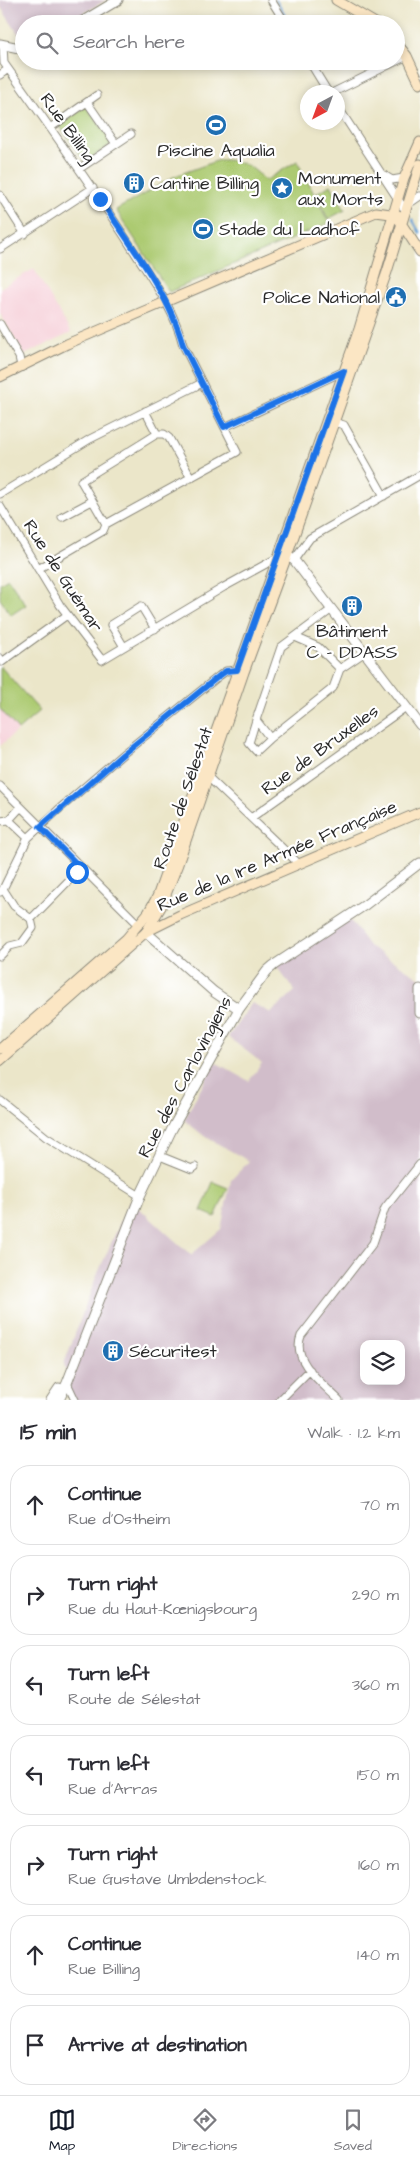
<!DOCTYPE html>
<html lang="en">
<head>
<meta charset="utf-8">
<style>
	body { margin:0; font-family:"Architects Daughter",sans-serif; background:#f7f7f7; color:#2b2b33 }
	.controls { position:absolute; right:15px; bottom:15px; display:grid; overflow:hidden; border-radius:10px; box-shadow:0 2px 8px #0003 }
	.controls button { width:45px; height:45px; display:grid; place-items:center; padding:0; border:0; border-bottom:1px solid #e1e1e2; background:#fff; color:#2b2b33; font:25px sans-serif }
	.compass { position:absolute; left:300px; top:85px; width:45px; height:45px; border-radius:50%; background:#fff; box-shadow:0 2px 8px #0003; rotate:221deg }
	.stop { position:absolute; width:15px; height:15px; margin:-11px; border:4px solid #1a73e8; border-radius:50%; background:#fff }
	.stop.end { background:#1a73e8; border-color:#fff; box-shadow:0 1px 5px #0008 }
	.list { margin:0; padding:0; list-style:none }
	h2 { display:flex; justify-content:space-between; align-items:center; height:65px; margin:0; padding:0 20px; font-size:21px }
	h2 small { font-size:16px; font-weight:400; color:#7c7c81 }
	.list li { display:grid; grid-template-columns:32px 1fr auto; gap:15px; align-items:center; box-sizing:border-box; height:80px; margin:0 10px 10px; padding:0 10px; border:1px solid #e1e1e2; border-radius:20px }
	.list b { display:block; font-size:19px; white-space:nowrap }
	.list p { margin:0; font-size:16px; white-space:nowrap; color:#7c7c81 }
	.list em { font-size:16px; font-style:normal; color:#7c7c81 }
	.icon { flex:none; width:28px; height:28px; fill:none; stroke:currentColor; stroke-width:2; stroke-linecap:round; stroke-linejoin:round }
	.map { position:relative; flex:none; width:420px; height:1400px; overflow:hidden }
	.search { position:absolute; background:#fff; box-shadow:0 2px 8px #0003; left:15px; right:15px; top:15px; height:55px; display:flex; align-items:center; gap:12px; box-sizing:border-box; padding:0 18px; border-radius:28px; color:#7c7c81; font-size:19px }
	.sheet { height:695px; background:#fff }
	nav { display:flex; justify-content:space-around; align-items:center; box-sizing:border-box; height:70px; border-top:1px solid #e1e1e2; background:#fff; font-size:14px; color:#7c7c81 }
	nav a { display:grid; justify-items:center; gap:2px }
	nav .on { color:#111827 }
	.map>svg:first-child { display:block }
	.built { fill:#f6cfd8 }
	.industrial { fill:#d1bdca; fill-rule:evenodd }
	.green { fill:#acca71; stroke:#6c7a4e }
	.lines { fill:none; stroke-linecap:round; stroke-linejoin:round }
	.stream { stroke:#69a2d8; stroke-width:2 }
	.minor-casing { stroke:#8b887a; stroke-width:9 }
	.tertiary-casing { stroke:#8b887a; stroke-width:11 }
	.secondary-casing { stroke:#8b887a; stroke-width:11 }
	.minor { stroke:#fff; stroke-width:7 }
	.tertiary { stroke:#fff; stroke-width:9 }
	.secondary { stroke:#fbe6c4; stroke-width:9 }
	.route { stroke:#1a73e8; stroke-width:6 }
	.labels { text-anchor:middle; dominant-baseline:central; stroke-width:4.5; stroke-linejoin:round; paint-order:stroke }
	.street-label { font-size:18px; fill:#2b2b2b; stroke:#fff }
	.poi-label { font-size:18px; fill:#2b2b2b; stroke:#fff; text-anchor:start }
</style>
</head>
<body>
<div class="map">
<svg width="420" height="1400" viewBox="0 0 420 1400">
	<rect width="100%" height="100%" fill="#fff"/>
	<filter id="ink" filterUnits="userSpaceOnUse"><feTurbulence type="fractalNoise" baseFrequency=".02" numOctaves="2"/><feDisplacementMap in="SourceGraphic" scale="10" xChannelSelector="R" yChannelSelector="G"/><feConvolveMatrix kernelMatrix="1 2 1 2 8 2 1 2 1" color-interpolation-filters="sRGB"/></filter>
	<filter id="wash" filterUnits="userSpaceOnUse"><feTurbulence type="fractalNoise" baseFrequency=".0096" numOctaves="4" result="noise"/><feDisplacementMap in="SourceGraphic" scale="20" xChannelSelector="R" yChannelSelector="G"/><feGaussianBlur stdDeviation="1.12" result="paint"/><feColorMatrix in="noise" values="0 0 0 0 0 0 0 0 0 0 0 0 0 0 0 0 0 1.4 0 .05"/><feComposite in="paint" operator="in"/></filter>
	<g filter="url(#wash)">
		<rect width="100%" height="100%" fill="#ebe6c9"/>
		<path class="built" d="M34,269L71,333L24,355L0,313V288Z
			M0,709L18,730L0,746Z"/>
		<path class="industrial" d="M0,0H106L82,14L70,15L58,23L52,15L37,24H24V32L19,35L0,6Z
			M348,917L369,946L420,978V1400H71L64,1364L95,1280L130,1200L191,1255L221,1229L231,1180L249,1161L204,1136L184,1120L215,1062L249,1081L262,1063L228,1037L252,1003L271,1013L295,991L276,966ZM364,1344H401V1381H364Z"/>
		<path class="green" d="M86,106L113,143L85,162L59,125Z
			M219,160C240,159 253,166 265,181L297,161L329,223L169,292L116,210L175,176Z
			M331,185L345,210L328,219L316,193Z
			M8,578L26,605L11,615L0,599V583Z
			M0,666L40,711L18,730L0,709Z
			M213,1182L228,1188L215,1217L201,1211Z"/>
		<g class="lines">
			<path class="stream" d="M276,0L290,24
				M412,219L420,233"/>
		</g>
	</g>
	<g filter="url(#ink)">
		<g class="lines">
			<g class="minor-casing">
				<path id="minor" d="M271,0L286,24
					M3,45L4,63C47,123 90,183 130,245C150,277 174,308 183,345L237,452L106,524L103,531L38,569
					M309,61L328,92
					M0,75L8,69
					M334,92L407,56
					M87,102L97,95
					M338,107L405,210
					M50,128L87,102L116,144L79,169
					M116,144L131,134
					M384,175L392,180L404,178
					M0,195L25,234
					M407,205L420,196
					M0,249L93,188
					M0,324L19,357L21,366
					M145,411L157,434H164L169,438L191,478
					M333,422L344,425L384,496
					M225,427L344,371
					M0,494L90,439L202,383
					M0,506L60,605L102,660L224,587L277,558
					M62,517L92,501
					M106,524L81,481L157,434
					M294,560L310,538L420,475
					M332,609L281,647L256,720L270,738L333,688L340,669L365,652
					M295,637L318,647L340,669
					M124,647L111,625L141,606L155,629
					M0,658L2,662L67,615
					M256,720L249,743L256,751L270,738
					M208,777L299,864
					M0,786L139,925
					M251,818L406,707
					M9,820L28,838
					M0,821L9,820L21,807
					M3,889L14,906L31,919
					M0,892L3,889L28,838L58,810L124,753L219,676L226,671L237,670
					M0,956L10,946L22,943L33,928L31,919L81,868
					M0,1100L46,1137L140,1196
					M160,1156L192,1169L195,1167
					M67,1383L75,1400
					M280,1400L310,1370
					M339,1400C323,1384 291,1361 301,1336L373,1243L385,1208L420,1164"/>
			</g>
			<g class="tertiary-casing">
				<path id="tertiary" d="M78,24L118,0
					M0,44L24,49
					M287,556L294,560L420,725
					M146,932L214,992L239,1009
					M420,989V1013
					M51,1400L59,1388
					M59,1400L67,1383L140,1196L172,1129L239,1009L267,971L274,965L365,905L420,863"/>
			</g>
			<g class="secondary-casing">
				<path id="secondary" d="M336,0L377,24
					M396,42L407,56L420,84
					M399,220L420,252
					M0,377L67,344L376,212L398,215
					M146,932L161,907L178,864L244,672L287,556L387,272L420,164
					M0,1049L126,939L148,913L157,897L359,329L404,178L420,142
					M0,1061L146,932L180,915L420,812"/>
			</g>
			<use href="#minor" class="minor"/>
			<use href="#tertiary" class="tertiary"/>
			<use href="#secondary" class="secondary"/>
		</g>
	</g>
	<g class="lines" filter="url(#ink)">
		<path class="route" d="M77,872L81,868L40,827L123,754L219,676L226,671L237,670L344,371L224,427L183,345C170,295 129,243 100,199"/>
	</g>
	<defs>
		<g id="stadium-disc" transform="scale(1.125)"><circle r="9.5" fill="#1f6fb2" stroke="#fff"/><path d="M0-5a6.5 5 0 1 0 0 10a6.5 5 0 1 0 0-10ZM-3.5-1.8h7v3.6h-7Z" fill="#fff"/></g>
		<g id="building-disc" transform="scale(1.125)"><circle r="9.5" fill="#1f6fb2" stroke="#fff"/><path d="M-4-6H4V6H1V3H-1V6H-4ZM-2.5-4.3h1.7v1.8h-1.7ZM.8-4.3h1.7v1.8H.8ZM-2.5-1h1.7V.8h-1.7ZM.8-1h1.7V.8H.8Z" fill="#fff"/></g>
		<g id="sight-disc" transform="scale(1.125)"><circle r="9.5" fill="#1f6fb2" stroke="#fff"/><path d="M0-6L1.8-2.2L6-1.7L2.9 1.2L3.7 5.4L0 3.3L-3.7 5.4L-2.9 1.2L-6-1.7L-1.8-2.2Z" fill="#fff"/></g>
		<g id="civic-disc" transform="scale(1.125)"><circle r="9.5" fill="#1f6fb2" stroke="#fff"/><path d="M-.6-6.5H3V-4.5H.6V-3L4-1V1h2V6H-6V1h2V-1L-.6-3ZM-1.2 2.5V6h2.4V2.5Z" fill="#fff"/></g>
	</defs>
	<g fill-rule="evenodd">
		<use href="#stadium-disc" x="216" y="125"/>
		<use href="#building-disc" x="134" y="183"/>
		<use href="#sight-disc" x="282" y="188"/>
		<use href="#stadium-disc" x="203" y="229"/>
		<use href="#civic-disc" x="396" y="297"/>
		<use href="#building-disc" x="352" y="606"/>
		<use href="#building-disc" x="113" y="1351"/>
	</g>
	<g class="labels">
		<g class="street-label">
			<text transform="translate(68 128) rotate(54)">Rue Billing</text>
			<text transform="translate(63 576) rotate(57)">Rue de Guémar</text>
			<text transform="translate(320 750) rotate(-36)">Rue de Bruxelles</text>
			<text transform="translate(183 798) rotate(-71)">Route de Sélestat</text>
			<text transform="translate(277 856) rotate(-23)">Rue de la 1re Armée Française</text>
			<text transform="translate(185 1077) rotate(-62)">Rue des Carlovingiens</text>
		</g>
		<g class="poi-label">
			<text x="216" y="150" text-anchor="middle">Piscine Aqualia</text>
			<text x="298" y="178">Monument<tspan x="298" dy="21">aux Morts</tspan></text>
			<text x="150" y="183">Cantine Billing</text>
			<text x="219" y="229">Stade du Ladhof</text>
			<text x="380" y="297" text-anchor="end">Police National</text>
			<text x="352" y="631" text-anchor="middle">Bâtiment<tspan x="352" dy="21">C - DDASS</tspan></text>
			<text x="129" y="1351">Sécuritest</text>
		</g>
	</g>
</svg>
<div class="controls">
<button><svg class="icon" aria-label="layers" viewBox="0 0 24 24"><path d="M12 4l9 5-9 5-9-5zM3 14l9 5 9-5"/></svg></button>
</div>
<svg class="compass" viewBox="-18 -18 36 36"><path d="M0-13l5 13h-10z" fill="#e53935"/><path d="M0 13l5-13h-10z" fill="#7c7c81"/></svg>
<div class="stop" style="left:77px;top:872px"></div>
<div class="stop end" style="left:100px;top:199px"></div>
<div class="search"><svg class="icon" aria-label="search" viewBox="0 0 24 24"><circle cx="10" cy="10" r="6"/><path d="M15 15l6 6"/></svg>Search here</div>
</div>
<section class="sheet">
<h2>15 min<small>Walk · 1.2 km</small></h2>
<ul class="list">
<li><svg class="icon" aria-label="ahead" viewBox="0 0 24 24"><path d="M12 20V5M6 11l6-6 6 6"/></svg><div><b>Continue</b><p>Rue d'Ostheim</p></div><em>70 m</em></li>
<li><svg class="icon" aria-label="right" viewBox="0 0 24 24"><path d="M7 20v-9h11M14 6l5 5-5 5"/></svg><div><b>Turn right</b><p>Rue du Haut-Kœnigsbourg</p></div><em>290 m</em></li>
<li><svg class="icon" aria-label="left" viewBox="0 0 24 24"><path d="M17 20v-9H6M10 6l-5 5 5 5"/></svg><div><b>Turn left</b><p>Route de Sélestat</p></div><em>360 m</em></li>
<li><svg class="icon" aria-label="left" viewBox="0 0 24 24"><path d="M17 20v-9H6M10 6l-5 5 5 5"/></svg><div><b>Turn left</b><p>Rue d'Arras</p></div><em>150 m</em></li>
<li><svg class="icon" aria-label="right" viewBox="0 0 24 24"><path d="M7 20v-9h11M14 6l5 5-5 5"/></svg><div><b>Turn right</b><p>Rue Gustave Umbdenstock</p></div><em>160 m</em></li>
<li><svg class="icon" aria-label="ahead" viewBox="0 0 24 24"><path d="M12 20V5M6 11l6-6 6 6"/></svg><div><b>Continue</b><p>Rue Billing</p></div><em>140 m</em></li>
<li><svg class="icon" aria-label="arrive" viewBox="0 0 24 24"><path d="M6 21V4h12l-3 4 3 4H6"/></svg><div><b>Arrive at destination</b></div></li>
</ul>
</section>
<nav>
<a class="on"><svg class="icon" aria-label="map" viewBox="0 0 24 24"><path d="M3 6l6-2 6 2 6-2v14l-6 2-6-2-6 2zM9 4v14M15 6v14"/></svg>Map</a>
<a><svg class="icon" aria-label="directions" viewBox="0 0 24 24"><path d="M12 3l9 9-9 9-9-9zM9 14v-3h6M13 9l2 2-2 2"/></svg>Directions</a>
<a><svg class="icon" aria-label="saved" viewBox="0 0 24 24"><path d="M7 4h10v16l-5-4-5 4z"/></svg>Saved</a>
</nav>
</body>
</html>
